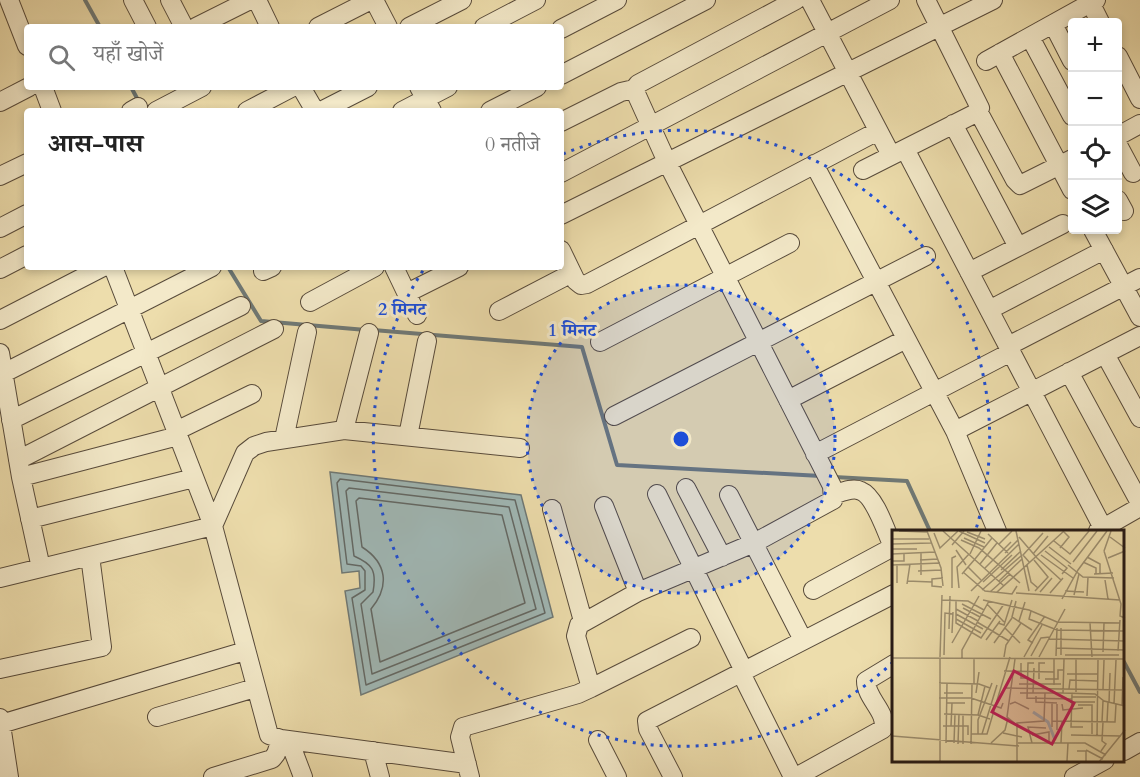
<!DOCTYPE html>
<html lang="hi">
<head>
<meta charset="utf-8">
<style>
	body { margin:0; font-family:Cardo,"Noto Serif Devanagari",serif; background:#f6f6f6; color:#222 }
	.controls { position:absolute; right:18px; top:18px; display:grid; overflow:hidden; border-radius:6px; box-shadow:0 3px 9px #0003 }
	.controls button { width:54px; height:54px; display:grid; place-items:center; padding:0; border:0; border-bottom:2px solid #e0e0e0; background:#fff; color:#222; font:30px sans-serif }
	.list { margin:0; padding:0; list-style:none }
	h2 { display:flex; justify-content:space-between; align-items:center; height:78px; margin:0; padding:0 24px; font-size:26px }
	h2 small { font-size:20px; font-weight:400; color:#767676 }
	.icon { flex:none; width:33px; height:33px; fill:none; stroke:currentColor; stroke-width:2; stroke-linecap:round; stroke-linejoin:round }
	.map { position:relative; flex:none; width:1140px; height:777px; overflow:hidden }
	.search { position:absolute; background:#fff; box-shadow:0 3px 9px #0003; left:24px; top:24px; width:540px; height:66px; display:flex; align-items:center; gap:15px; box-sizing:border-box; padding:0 21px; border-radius:6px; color:#767676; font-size:22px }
	.panel { position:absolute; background:#fff; box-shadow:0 3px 9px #0003; left:24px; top:108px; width:540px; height:162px; border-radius:6px }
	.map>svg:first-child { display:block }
	.water { fill:#a0b8b6; stroke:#6f7976; stroke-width:1.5 }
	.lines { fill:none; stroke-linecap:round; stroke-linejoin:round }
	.shore { stroke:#636966; stroke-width:1.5 }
	.stream { stroke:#6f7976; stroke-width:4 }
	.minor-casing { stroke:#584b3b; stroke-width:20 }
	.minor { stroke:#f3e9c9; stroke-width:18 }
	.ring { fill:none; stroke:#1d4ed8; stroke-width:3; stroke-dasharray:3 6 }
	.inset-river { fill:none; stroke:#a0b8b6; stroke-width:3 }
	.inset-road { fill:none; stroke:#9d8f70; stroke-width:1.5 }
	.view { fill:#c2185b; fill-opacity:0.15; stroke:#c2185b; stroke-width:3 }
	.inset-edge { fill:none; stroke:#261a15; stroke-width:3 }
	.centre { fill:#1d4ed8; stroke:#f3e9c9; stroke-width:3 }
	.ring-label { font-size:18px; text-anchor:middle; font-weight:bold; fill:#1d4ed8; stroke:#f3e9c9; stroke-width:6; stroke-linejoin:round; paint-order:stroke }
</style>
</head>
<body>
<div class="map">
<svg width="1140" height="777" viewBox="0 0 1140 777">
	<rect width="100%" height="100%" fill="#edddac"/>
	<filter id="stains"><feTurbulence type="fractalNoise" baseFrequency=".00333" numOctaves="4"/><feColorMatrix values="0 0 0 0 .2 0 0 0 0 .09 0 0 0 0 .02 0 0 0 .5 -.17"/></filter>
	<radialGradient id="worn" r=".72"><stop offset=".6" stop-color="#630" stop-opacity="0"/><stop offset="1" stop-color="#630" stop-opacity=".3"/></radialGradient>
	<path class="water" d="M330,472L521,495L553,617L361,695L345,591L360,588L359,571L342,573Z"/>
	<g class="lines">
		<path class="shore" d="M340,479L515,500L545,613L366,685L352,598L365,590V571L361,566L347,564L337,483Z
			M349,488L509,507L536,609L372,674L361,604L373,592C377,570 372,564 354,556L346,491Z
			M359,498L502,515L525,603L380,662L371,609C390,586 387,563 362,547L356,501Z"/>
		<path class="stream" d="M85,0L100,27
			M131,87L139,102
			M228,267L261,321L366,330
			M373,330L582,347L617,465L821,476
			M834,477L907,481L930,531
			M1124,662L1140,692"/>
		<g class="minor-casing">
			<path id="minor" d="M9,0L27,46
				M133,0L147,27
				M170,0L184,27
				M257,0L270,27
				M374,0L388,27
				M810,0L891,155
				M1089,0L1100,22
				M1053,24L1072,61
				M196,27L250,0
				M318,27L371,0
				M409,27L462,0
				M484,27L536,0
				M561,29L617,0
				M1030,37L1072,116
				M1000,53L1072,190
				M1118,56L1140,99
				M986,61L1096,0
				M561,75L706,0
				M43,87L52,111
				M301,87L315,111
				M419,87L432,111
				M0,102L29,87
				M131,111L138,107
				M156,111L202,87
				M247,111L293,87
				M321,111L368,87
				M402,111L448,87
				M490,111L537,87
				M978,111L1015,180L1020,185L1072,159
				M561,122L621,92L634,89
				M953,124L1018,247
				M1118,136L1140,124
				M1118,145L1133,173
				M905,149L1103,528
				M814,164L955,431L997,531
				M863,170L974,114L980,108L926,0
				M561,173L890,0
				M0,176L27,163
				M1118,200L1124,211
				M561,215L993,0
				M0,228L27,214
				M1093,230L1140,317
				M561,250L576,281L581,285L587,284L878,131
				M113,267L213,526L269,735L281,739L467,764
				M394,267L417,315
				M0,269L27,255
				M263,271L272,267
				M969,272L1063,224
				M407,293L459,267
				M310,302L375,267
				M989,310L1104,250
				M499,311L572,273
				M0,320L103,267
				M600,342L790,243
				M1008,346L1140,278
				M0,353L21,477L41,568
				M1105,354L1140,418
				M1069,372L1140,503
				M0,375L212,267
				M788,400L906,339
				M614,416L926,256
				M11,420L241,306
				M344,430L369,333
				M176,431L252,394
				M955,431L1140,336
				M408,436L427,341
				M284,439L307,332
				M815,454L1011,352
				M18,460L274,329
				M21,477L178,436
				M686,488L722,557
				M657,494L744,671
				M729,495L803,640
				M833,495C842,492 853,487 861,491C876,497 887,535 894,549
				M604,506L638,592
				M552,509L583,621
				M30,519L194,478
				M1098,531L1140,507
				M0,578L213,526L245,453L254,446L266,442L344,430L520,448
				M813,590L893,547
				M0,669L102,647L90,556
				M741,673L793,777
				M591,688L691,638
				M157,717L255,688
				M0,718L9,777
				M1,724L245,651
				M289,740L303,777
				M598,740L617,777
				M373,751L380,777
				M1124,751L1140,742
				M213,777L272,759L276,754L281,739
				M470,777L460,737L463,727L578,694L591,688L576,636L579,625L638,592L754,543L833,500L832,486L667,162L634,89L638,84L796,0
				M673,777L648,729L647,721L894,594
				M796,777L883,729C888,712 866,699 866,681L894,664
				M1074,777L1105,760"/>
		</g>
		<use href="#minor" class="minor"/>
	</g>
	<circle cx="681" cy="439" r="154" fill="#1d4ed8" fill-opacity=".12"/>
	<g class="ring">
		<circle cx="681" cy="439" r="154"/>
		<path d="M893 662A308 308 0 0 1 424 269M563 154A308 308 0 0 1 976 529"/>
	</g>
	<g transform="translate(892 530)">
		<rect width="232" height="232" fill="#edddac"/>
		<path class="inset-river" d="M141,182L156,192L163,210"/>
		<path class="inset-road" d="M7,1L35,2M35,1L49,38L51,56M51,1L112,56M67,1L93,13M124,1L137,61M75,2L93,9M42,3L48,18L66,1M96,4L116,23M127,7L145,28M218,7L233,18M72,8L92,17M0,9H37M69,10L87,18L128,53M162,11L178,24L197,1M0,14L39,13M107,14L120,1M60,15L72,1M157,17L179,34M168,18L177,7L171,1M0,19H25M64,20L74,35M153,21L175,38L170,44M212,21L229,74L228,86L233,88M212,21L219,1M29,23V45M113,23L126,10M0,24L43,22M78,24L89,1M141,24L156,6M149,25L181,48M195,27L208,34V44M145,28L169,50M216,28L233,21M83,29L100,8M28,30L46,29M142,30L156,47L143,61M0,31H12V24M181,32L205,1M191,32L204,38V44M138,33L131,25L151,3M88,34L105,13M0,35L48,33M135,35L139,52L146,58M176,35L191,47L222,48M76,37L89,50M93,38L119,12M109,40L129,21M26,41L49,40M71,42L93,61L120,64L125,56M70,44L83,29M202,44L221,43M213,50L216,69M15,51L40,52M107,51L130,29M91,52L120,25M5,53V34M15,54L18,34M50,57L40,56V49L51,48M60,58V28L64,26M67,58L65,37L77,24M90,60L129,26M79,61L127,14M173,61L192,62M98,62L118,44M105,62L172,1M148,62L160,48M124,63L228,70M158,63L171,48M182,65L187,44M195,66L196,47M170,69L186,40L215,1M50,70L76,71L92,80M64,70V93L89,108L112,74M91,70L137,80L165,92L228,93M124,71L120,87L140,100M70,74L99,89M95,74L112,92M71,78L88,87M64,79L86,91M139,81L137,89L165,100L233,101M64,84L91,99M64,89L89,103M127,91L133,72M85,92L117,111M106,93L112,95L120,70M198,93L200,127M113,98L128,113M57,99L58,66M60,103L61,82M157,109L233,111M94,110L108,91M60,113L87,66M102,113L120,88M141,113L136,110L153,86M164,118L233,120M226,121L228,90M211,122L212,93M52,125L53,83L61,84M169,125V98M173,125H227M139,126L149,108L158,107M164,126L165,98M48,127L50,65M112,127L114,115L129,93M132,127L150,95M147,127L173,79M0,128L233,129M48,129V232M70,129V120L97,71M123,129L115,187L125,195M162,129V155M129,133V148H135M112,141L162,142M175,144H206M147,149V133H153M153,149H166V140H172M47,153L87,154L98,158M82,154V129M127,154H169M112,158L233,160M177,159L178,150L206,151M211,159L212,130M184,162V128M52,163H71M84,163L87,142M128,163H153M141,163L142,138M171,163L203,164L212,171L233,176M180,164L179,197H191M144,166V172L165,173M180,167H204M47,168H79L109,178L111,173M135,168L180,169M135,169L136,133H142M178,172H203M54,173H73M217,173L218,143M118,174L123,172L137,179M170,174L171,180L191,178M222,174L224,130M186,175H200V204M230,176L231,147M52,184L86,185L98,189M86,185L93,156M160,191L223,192L224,174M210,192L211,171M215,192L216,172M51,196H76V205M59,196L60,173M160,197V173M165,200V174M111,203L130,207M79,204H95L118,127M86,204V190L100,153M90,204L105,155M140,205L157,202V213M179,205L229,206M205,205L206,130M0,206L127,216M54,213L55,153M62,213L63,184M99,213L113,200L116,188M126,213H193L214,225M140,213L136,197L154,198M169,213L170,191M66,214L67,184M71,214V184M79,214L80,154M194,220L211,229M185,221H194V232M209,221L214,214L210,211L211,192M175,231L176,213M125,232V193L152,191L153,163H171L172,129M207,232L233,200"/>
		<path class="view" d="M122,141L182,173L160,214L100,182Z"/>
		<rect width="232" height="232" class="inset-edge"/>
	</g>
	<circle cx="681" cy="439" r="9" class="centre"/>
	<g class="ring-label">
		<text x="402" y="315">2 मिनट</text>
		<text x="572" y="336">1 मिनट</text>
	</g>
	<rect width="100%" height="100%" filter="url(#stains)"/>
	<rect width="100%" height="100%" fill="url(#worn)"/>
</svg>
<div class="controls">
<button>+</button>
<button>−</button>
<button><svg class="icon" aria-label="locate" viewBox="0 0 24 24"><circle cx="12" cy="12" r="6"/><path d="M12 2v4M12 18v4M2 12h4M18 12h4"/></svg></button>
<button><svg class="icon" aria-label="layers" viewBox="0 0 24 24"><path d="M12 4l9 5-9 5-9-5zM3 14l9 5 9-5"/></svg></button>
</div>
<div class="search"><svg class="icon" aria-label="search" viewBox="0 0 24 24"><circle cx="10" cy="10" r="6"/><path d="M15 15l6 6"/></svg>यहाँ खोजें</div>
<section class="panel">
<h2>आस-पास<small>0 नतीजे</small></h2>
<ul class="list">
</ul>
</section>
</div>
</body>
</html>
